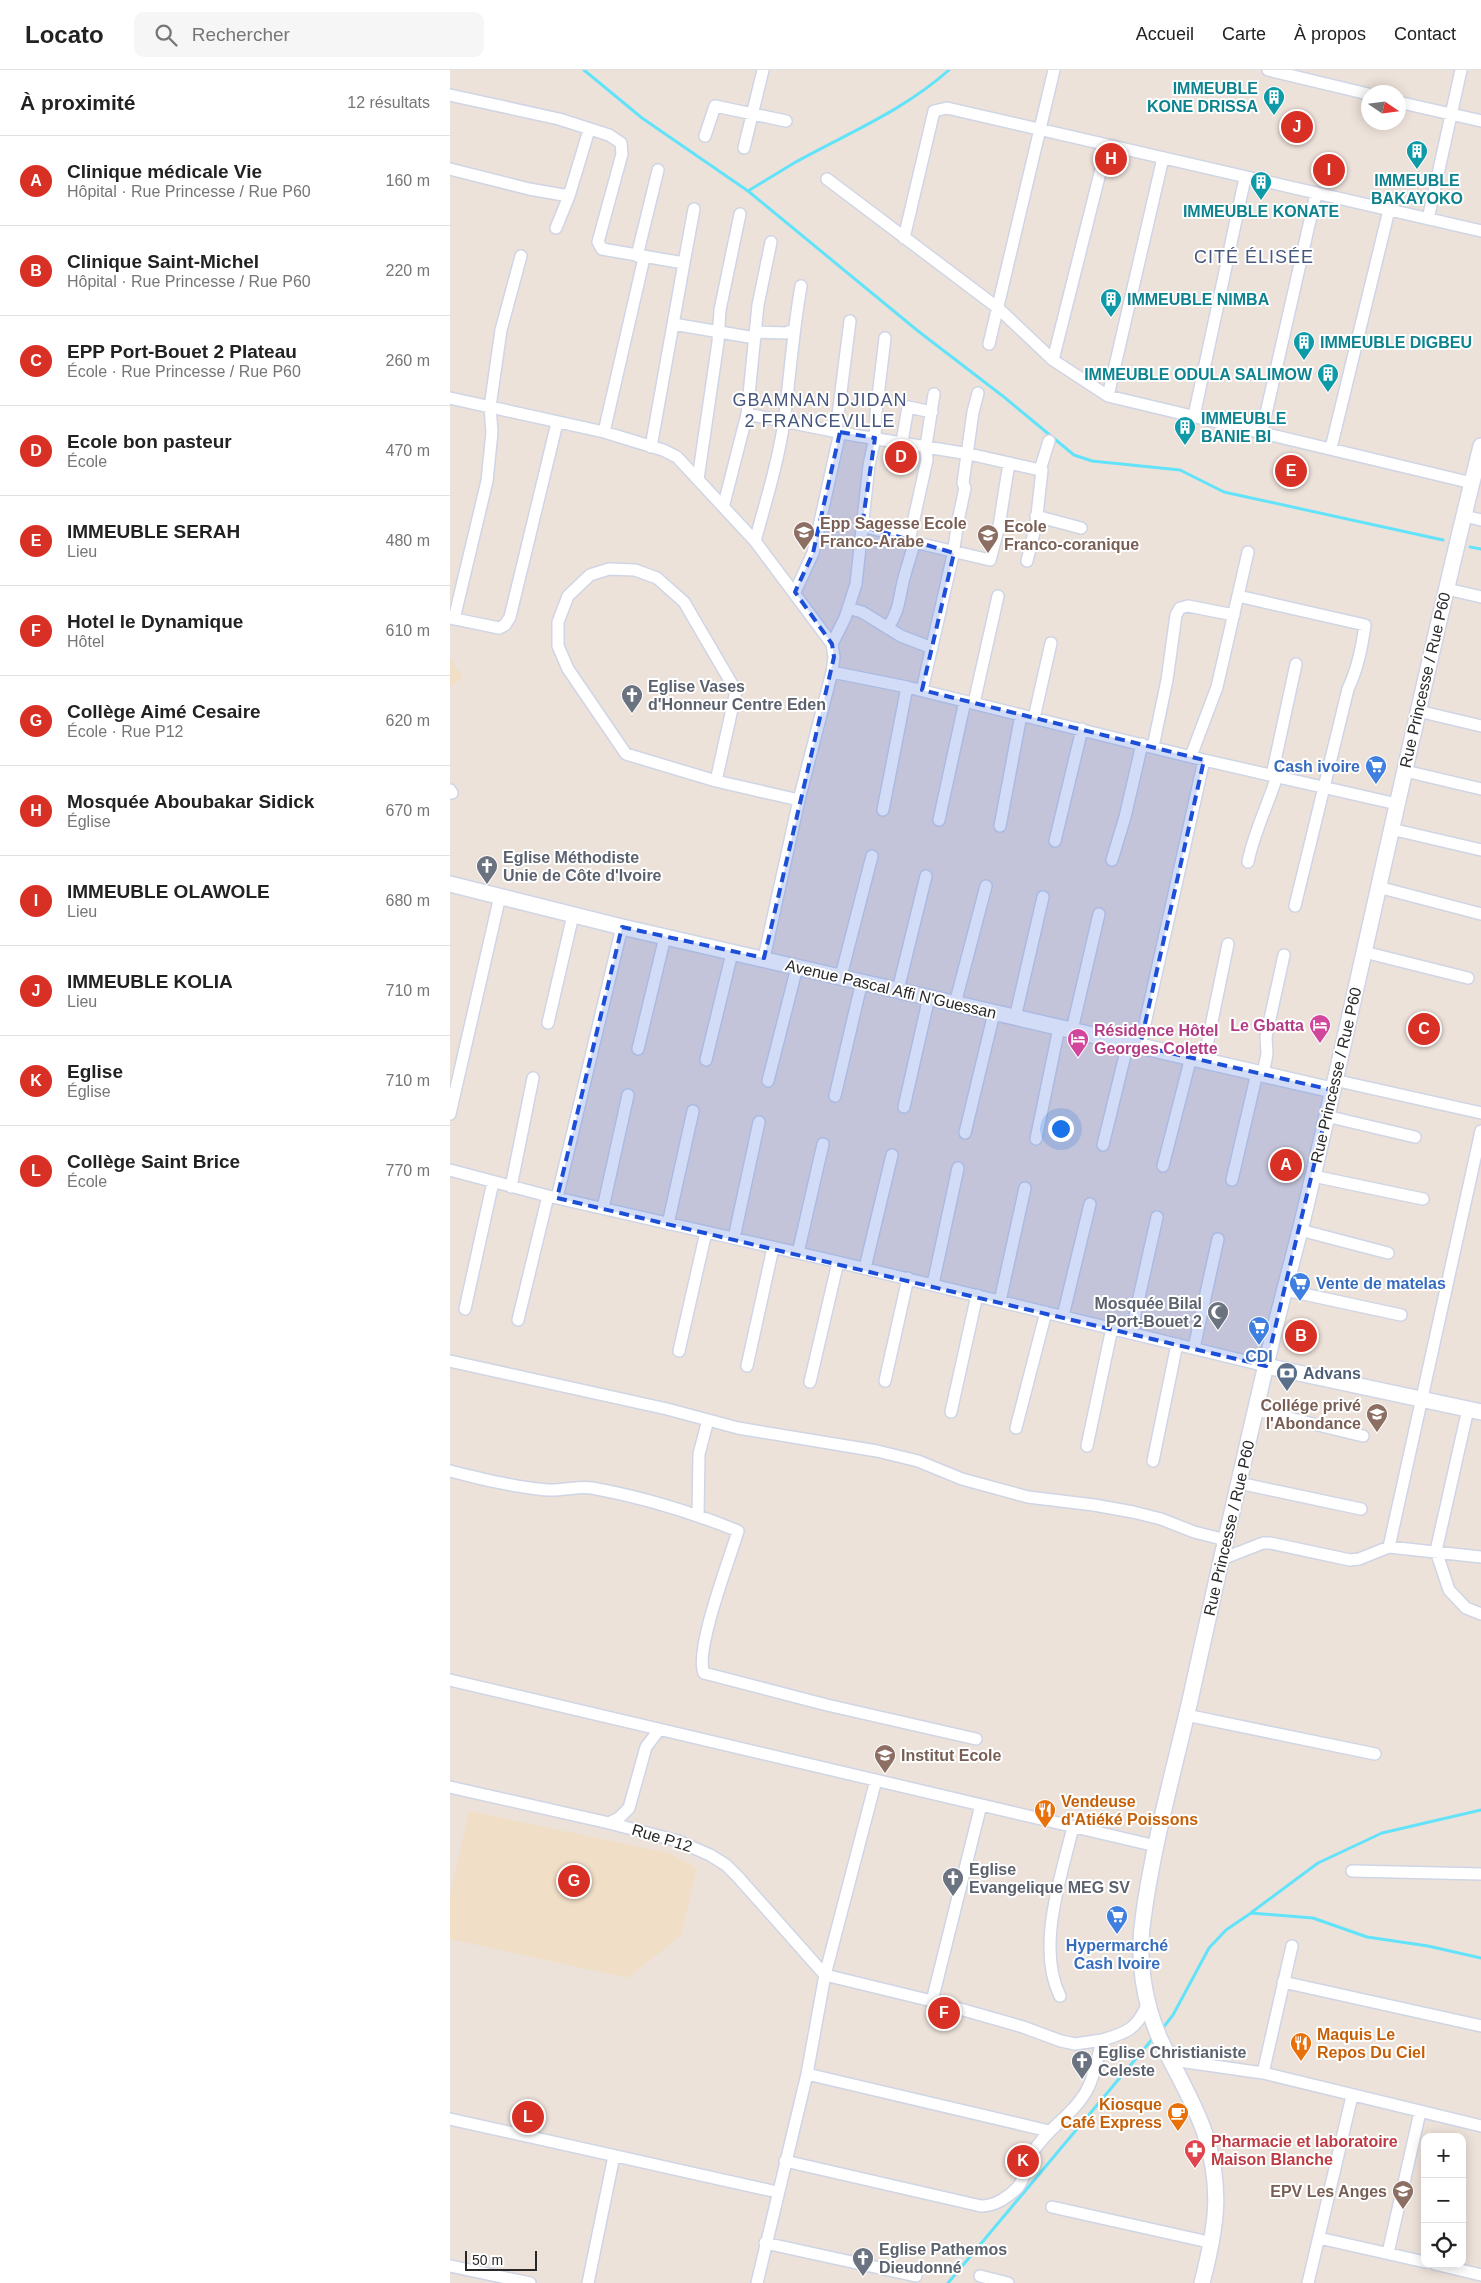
<!DOCTYPE html>
<html lang="fr">
<head>
<meta charset="utf-8">
<style>
	body { margin:0; font-family:Arial,sans-serif; background:#f6f6f6; color:#222 }
	.controls { position:absolute; right:15px; bottom:15px; display:grid; overflow:hidden; border-radius:10px; box-shadow:0 2px 12px #0003 }
	.controls button { width:45px; height:45px; display:grid; place-items:center; padding:0; border:0; border-bottom:1px solid #e0e0e0; background:#fff; color:#222; font:25px sans-serif }
	.compass { position:absolute; left:911px; top:15px; width:45px; height:45px; border-radius:50%; background:#fff; box-shadow:0 2px 12px #0003; rotate:103deg }
	.scale { position:absolute; left:15px; bottom:12px; width:72px; box-sizing:border-box; padding-left:5px; border:2px solid #292929; border-top:0; font-size:14px; line-height:18px; white-space:nowrap; color:#292929; -webkit-text-stroke:4px #fff; paint-order:stroke }
	.you { position:absolute; left:610px; top:1058px; width:18px; height:18px; margin:-12px; border:4px solid #fff; border-radius:50%; background:#1a73e8; box-shadow:0 0 0 8px #1a73e833 }
	.badge { display:grid; place-items:center; width:32px; height:32px; border-radius:50%; background:#d93025; color:#fff; font-size:16px; font-weight:700 }
	.pin { position:absolute; translate:-50% -50%; border:2px solid #fff; box-shadow:0 1px 5px #0006 }
	.list { margin:0; padding:0; list-style:none }
	h2 { display:flex; justify-content:space-between; align-items:center; height:65px; margin:0; padding:0 20px; font-size:21px }
	h2 small { font-size:16px; font-weight:400; color:#767676 }
	.list li { display:grid; grid-template-columns:32px 1fr auto; gap:15px; align-items:center; box-sizing:border-box; height:90px; padding:0 20px; border-top:1px solid #e0e0e0 }
	.list b { display:block; font-size:19px; white-space:nowrap }
	.list p { margin:0; font-size:16px; white-space:nowrap; color:#767676 }
	.list em { font-size:16px; font-style:normal; color:#767676 }
	.icon { flex:none; width:28px; height:28px; fill:none; stroke:currentColor; stroke-width:2; stroke-linecap:round; stroke-linejoin:round }
	.map { position:relative; flex:none; width:1031px; height:2213px; overflow:hidden }
	header { display:flex; align-items:center; gap:30px; box-sizing:border-box; height:70px; padding:0 25px; background:#fff; border-bottom:1px solid #e0e0e0 }
	header strong { font-size:24px }
	nav { display:flex; gap:28px; margin-inline-start:auto; font-size:18px }
	.search { width:350px; height:45px; background:#f6f6f6; display:flex; align-items:center; gap:12px; box-sizing:border-box; padding:0 18px; border-radius:10px; color:#767676; font-size:19px }
	main { display:flex }
	aside { flex:1; background:#fff }
	.map>svg:first-child { display:block }
	.education { fill:#f0dec7 }
	.lines { fill:none; stroke-linecap:round; stroke-linejoin:round }
	.stream { stroke:#62e3f9; stroke-width:3 }
	.minor-casing { stroke:#cfd5e4; stroke-width:14 }
	.tertiary-casing { stroke:#cfd5e4; stroke-width:18 }
	.minor { stroke:#fff; stroke-width:11 }
	.tertiary { stroke:#fff; stroke-width:15 }
	.marked { fill:#1d4ed8; fill-opacity:0.2; stroke:#1d4ed8; stroke-width:4; stroke-dasharray:10 6; stroke-linejoin:round }
	.labels { text-anchor:middle; dominant-baseline:central; stroke-width:4; stroke-linejoin:round; paint-order:stroke }
	.culture-label { font-size:16px; font-weight:bold; fill:#0d838f; stroke:#fff; text-anchor:start }
	.education-label { font-size:16px; font-weight:bold; fill:#785e54; stroke:#fff; text-anchor:start }
	.street-label { font-size:16px; fill:#292929; stroke:#fff }
	.worship-label { font-size:16px; font-weight:bold; fill:#5b616d; stroke:#fff; text-anchor:start }
	.shop-label { font-size:16px; font-weight:bold; fill:#366cbe; stroke:#fff }
	.hotel-label { font-size:16px; font-weight:bold; fill:#b23c85; stroke:#fff; text-anchor:end }
	.service-label { font-size:16px; font-weight:bold; fill:#4e5e75; stroke:#fff; text-anchor:start }
	.food-label { font-size:16px; font-weight:bold; fill:#c56008; stroke:#fff; text-anchor:start }
	.health-label { font-size:16px; font-weight:bold; fill:#be3a42; stroke:#fff; text-anchor:start }
	.neighbourhood-label { font-size:18px; letter-spacing:1px; fill:#46567e; stroke:#fff }
</style>
</head>
<body>
<header>
<strong>Locato</strong>
<div class="search"><svg class="icon" aria-label="search" viewBox="0 0 24 24"><circle cx="10" cy="10" r="6"/><path d="M15 15l6 6"/></svg>Rechercher</div>
<nav><a>Accueil</a><a>Carte</a><a>À propos</a><a>Contact</a></nav>
</header>
<main>
<aside>
<h2>À proximité<small>12 résultats</small></h2>
<ul class="list">
<li><span class="badge">A</span><div><b>Clinique médicale Vie</b><p>Hôpital · Rue Princesse / Rue P60</p></div><em>160 m</em></li>
<li><span class="badge">B</span><div><b>Clinique Saint-Michel</b><p>Hôpital · Rue Princesse / Rue P60</p></div><em>220 m</em></li>
<li><span class="badge">C</span><div><b>EPP Port-Bouet 2 Plateau</b><p>École · Rue Princesse / Rue P60</p></div><em>260 m</em></li>
<li><span class="badge">D</span><div><b>Ecole bon pasteur</b><p>École</p></div><em>470 m</em></li>
<li><span class="badge">E</span><div><b>IMMEUBLE SERAH</b><p>Lieu</p></div><em>480 m</em></li>
<li><span class="badge">F</span><div><b>Hotel le Dynamique</b><p>Hôtel</p></div><em>610 m</em></li>
<li><span class="badge">G</span><div><b>Collège Aimé Cesaire</b><p>École · Rue P12</p></div><em>620 m</em></li>
<li><span class="badge">H</span><div><b>Mosquée Aboubakar Sidick</b><p>Église</p></div><em>670 m</em></li>
<li><span class="badge">I</span><div><b>IMMEUBLE OLAWOLE</b><p>Lieu</p></div><em>680 m</em></li>
<li><span class="badge">J</span><div><b>IMMEUBLE KOLIA</b><p>Lieu</p></div><em>710 m</em></li>
<li><span class="badge">K</span><div><b>Eglise</b><p>Église</p></div><em>710 m</em></li>
<li><span class="badge">L</span><div><b>Collège Saint Brice</b><p>École</p></div><em>770 m</em></li>
</ul>
</aside>
<div class="map">
<svg width="1031" height="2213" viewBox="0 0 1031 2213">
	<rect width="100%" height="100%" fill="#ede2da"/>
	<path class="education" d="M0,588L13,608L0,616Z
		M19,1741L219,1783L247,1798L231,1866L177,1908L0,1869V1825Z"/>
	<g class="lines">
		<path class="stream" d="M134,0L192,48L298,121L468,261L554,327L624,385L642,391L730,400L774,422L993,470
			M298,121C313,112 329,102 344,93C398,63 453,41 499,0
			M1020,477L1031,479
			M802,1842L868,1793L932,1763L1031,1740
			M712,1959L723,1945L759,1878L776,1860L801,1843L863,1848L917,1867L978,1876L1031,1888
			M498,2213L704,1967"/>
		<g class="minor-casing">
			<path id="minor" d="M818,0L918,24
				M0,25L109,49L159,65L171,73L172,84L148,172L152,179L234,193L201,377
				M948,32L1031,51
				M255,66L265,36L336,51
				M294,78L313,0
				M0,99L79,119L119,126
				M377,109L548,238L603,290L658,326L1022,413
				M978,149L1011,0
				M106,158L119,126L139,60
				M454,168L484,41L497,38L1031,161
				M187,186L208,100
				M234,193L244,139
				M223,254L305,268
				M306,262L336,263L343,260
				M539,274L604,0
				M603,290L657,75
				M658,326L713,88
				M0,328L154,362L213,380L227,387L305,471L382,574L384,587L382,602L349,730L314,888
				M297,344L403,365L519,384L590,400L599,371
				M744,346L795,108
				M386,361L400,251
				M812,361L866,124
				M154,362L194,188
				M452,372L458,337L482,342
				M881,378L939,140
				M248,409L268,272L270,240L290,144
				M274,434L297,344L308,235L321,172
				M586,446L631,458
				M1014,446L1031,450
				M412,456L456,467L459,471L540,490L549,456L559,393
				M305,471C316,431 328,392 334,352C340,306 343,261 351,216
				M459,471L477,390L476,376L484,324
				M577,491L586,454L592,400L591,399
				M997,519L1031,527
				M345,522L363,483L390,362
				M788,526L915,555C912,578 908,598 898,619L845,836
				M398,538L412,542L451,566L482,578
				M0,548L49,558L55,555L60,547L107,353
				M4,549L37,411L42,362L40,337L51,260L71,186
				M438,557C449,542 449,529 453,512C456,499 461,486 464,473
				M382,574L395,548L406,514L419,395L425,368L426,343L435,268
				M382,602L457,617L754,690L947,734
				M472,620L503,485L508,451L515,418L513,413L523,342L528,323
				M524,633L548,526
				M968,641L1031,656
				M584,648L601,573
				M703,677L717,610L726,545L730,538L738,536L784,545
				M741,686L767,617L798,482
				M955,701L1031,719
				M822,705L846,594
				M266,711L286,621L234,532L207,508L185,500L159,499L140,505L118,526L108,552V576L118,599L176,684L266,711L349,730
				M0,720L2,723
				M433,740L457,617
				M489,750L515,631
				M550,756L571,645
				M941,759L1031,780
				M605,771L632,659
				M662,790L675,747L692,674
				M798,792C804,762 818,735 827,706
				M928,817L1031,844
				M914,882L1018,908
				M391,906L422,786
				M448,920L476,806
				M505,934L536,816
				M565,948L593,827
				M98,953L123,845
				M622,960L649,844
				M690,976L754,690
				M188,979L215,867
				M256,990L282,883
				M754,990L778,874
				M813,1004L817,984L816,967L834,885
				M884,1010L1031,1043
				M318,1011L347,897
				M385,1026L412,911
				M454,1037L479,927
				M0,1044L50,826
				M876,1046L965,1067
				M515,1063L544,943
				M586,1069L609,958
				M653,1075L678,973
				M713,1096L741,987
				M0,1100L98,1126L388,1192L816,1296
				M863,1106L973,1129
				M782,1110L807,1003
				M61,1117L83,1008
				M107,1128L172,857
				M153,1138L178,1025
				M218,1154L243,1041
				M850,1160L938,1183
				M284,1168L309,1052
				M348,1183L373,1074
				M415,1198L442,1085
				M483,1214L508,1098
				M835,1220L951,1245
				M550,1231L575,1118
				M15,1239L43,1112
				M613,1246L640,1134
				M68,1250L98,1126
				M681,1263L707,1147
				M744,1278L768,1169
				M229,1281L256,1162
				M0,1291L217,1339L288,1358L427,1381L468,1391L512,1409L578,1427L644,1435L683,1442L711,1449L744,1462L776,1470
				M297,1296L323,1178
				M435,1311L458,1208
				M360,1312L388,1192
				M1018,1339L986,1481L999,1520L1016,1538L1031,1544
				M806,1340L913,1366
				M501,1342L527,1225
				M566,1358L596,1242
				M637,1376L662,1258
				M703,1391L727,1274
				M0,1401C32,1409 64,1417 97,1420C112,1421 128,1416 142,1418C192,1427 241,1442 288,1461C280,1488 244,1581 254,1603L377,1635L526,1669
				M789,1413L911,1439
				M248,1445L249,1384L258,1350
				M939,1477L1031,1061
				M772,1489L813,1473H820L900,1490L909,1489L939,1477L1031,1487
				M0,1610L706,1776
				M736,1645L925,1684
				M0,1717L159,1753L228,1771L260,1785L276,1795L288,1807L375,1905
				M159,1753L169,1748L179,1738L196,1677L209,1660
				M902,1801L1031,1804
				M375,1905L482,1931L573,1957L611,1971L625,1974L652,1970
				M833,1912L1031,1956
				M610,1926C586,1878 611,1807 623,1757
				M482,1931L531,1735
				M722,1990L813,2003L1031,2056
				M813,2003L842,1876
				M357,2004L599,2061
				M0,2049L327,2122
				M335,2091L531,2136C545,2136 559,2127 568,2117C576,2107 576,2092 583,2082C597,2058 625,2044 638,2018C645,2004 648,1986 652,1970C676,1963 687,1959 697,1935
				M602,2137L763,2173
				M869,2168L975,2192
				M315,2173L466,2206
				M938,2183L970,2042
				M985,2194L1031,2205
				M0,2196L80,2213
				M530,2206L558,2213
				M138,2213L164,2086
				M307,2213L357,2004L375,1905L426,1710
				M858,2213L902,2026"/>
		</g>
		<g class="tertiary-casing">
			<path id="tertiary" d="M0,814L172,857L882,1020
				M816,1296L1031,1342
				M752,2213C766,2158 773,2119 755,2064C744,2031 725,2001 710,1969C694,1933 687,1889 693,1849C703,1774 724,1700 741,1626C767,1508 793,1391 821,1274C832,1228 845,1182 856,1136C916,883 968,628 1031,376"/>
		</g>
		<use href="#minor" class="minor"/>
		<use href="#tertiary" class="tertiary"/>
	</g>
	<path class="marked" d="M390,362L425,368L412,456L504,483L472,620L754,690L690,976L882,1020L816,1296L107,1128L172,857L314,888L384,587L382,574L345,522L363,483Z"/>
	<defs>
		<g id="building-pin" transform="scale(1.125)"><path d="M0 17L-7.5 6A9.5 9.5 0 1 1 7.5 6Z" fill="#0f9aa8" stroke="#fff"/><path d="M-4-6H4V6H1V3H-1V6H-4ZM-2.5-4.3h1.7v1.8h-1.7ZM.8-4.3h1.7v1.8H.8ZM-2.5-1h1.7V.8h-1.7ZM.8-1h1.7V.8H.8Z" fill="#fff"/></g>
		<g id="school-pin" transform="scale(1.125)"><path d="M0 17L-7.5 6A9.5 9.5 0 1 1 7.5 6Z" fill="#8d6e63" stroke="#fff"/><path d="M0-5L7-2L0 1L-7-2ZM-4 1L0 2.5L4 1V4Q0 6-4 4Z" fill="#fff"/></g>
		<g id="church-pin" transform="scale(1.125)"><path d="M0 17L-7.5 6A9.5 9.5 0 1 1 7.5 6Z" fill="#6b7280" stroke="#fff"/><path d="M-1.2-6h2.4v3.5h3.3v2.4h-3.3V6h-2.4V-.1h-3.3v-2.4h3.3Z" fill="#fff"/></g>
		<g id="supermarket-pin" transform="scale(1.125)"><path d="M0 17L-7.5 6A9.5 9.5 0 1 1 7.5 6Z" fill="#3f7fe0" stroke="#fff"/><path d="M-6-5.5h2.5l.6 2H6L4.5 2H-2.5L-4.4-4H-6ZM-1.5 3.2a1.3 1.3 0 1 0 .1 0ZM3 3.2a1.3 1.3 0 1 0 .1 0Z" fill="#fff"/></g>
		<g id="hotel-pin" transform="scale(1.125)"><path d="M0 17L-7.5 6A9.5 9.5 0 1 1 7.5 6Z" fill="#d1479c" stroke="#fff"/><path d="M-6-4.5h1.5V1H6V5H4.5V3h-9V5H-6ZM-4 0a1.8 1.8 0 1 1 3.6 0ZM.5 0V-2.5h3Q6-2.5 6 0Z" fill="#fff"/></g>
		<g id="mosque-pin" transform="scale(1.125)"><path d="M0 17L-7.5 6A9.5 9.5 0 1 1 7.5 6Z" fill="#6b7280" stroke="#fff"/><path d="M3.5-4.9A6 6 0 1 0 3.5 4.9A5 5 0 1 1 3.5-4.9Z" fill="#fff"/></g>
		<g id="bank-pin" transform="scale(1.125)"><path d="M0 17L-7.5 6A9.5 9.5 0 1 1 7.5 6Z" fill="#5c6f8a" stroke="#fff"/><path d="M-6-4H6V4H-6ZM0-2.3a2.3 2.3 0 1 0 0 4.6a2.3 2.3 0 1 0 0-4.6Z" fill="#fff"/></g>
		<g id="restaurant-pin" transform="scale(1.125)"><path d="M0 17L-7.5 6A9.5 9.5 0 1 1 7.5 6Z" fill="#e8710a" stroke="#fff"/><path d="M-5-6h1v4h1v-4h1v4h1v-4h1v5L-1.5 .5V6h-2V.5L-5-1ZM5-6V6H3V1.5H1.5Q1.5-4 5-6Z" fill="#fff"/></g>
		<g id="cafe-pin" transform="scale(1.125)"><path d="M0 17L-7.5 6A9.5 9.5 0 1 1 7.5 6Z" fill="#e8710a" stroke="#fff"/><path d="M-5.5-4.5H6V0H3Q3 3.5 0 3.5H-2.5Q-5.5 3.5-5.5 0ZM3-3.2v2h1.7v-2ZM-6 4.5H4V6H-6Z" fill="#fff"/></g>
		<g id="pharmacy-pin" transform="scale(1.125)"><path d="M0 17L-7.5 6A9.5 9.5 0 1 1 7.5 6Z" fill="#e0444e" stroke="#fff"/><path d="M-2-6h4v4h4v4h-4v4h-4v-4h-4v-4h4Z" fill="#fff"/></g>
	</defs>
	<g fill-rule="evenodd">
		<use href="#building-pin" x="824" y="27"/>
		<use href="#building-pin" x="967" y="81"/>
		<use href="#building-pin" x="811" y="112"/>
		<use href="#building-pin" x="661" y="229"/>
		<use href="#building-pin" x="854" y="272"/>
		<use href="#building-pin" x="878" y="304"/>
		<use href="#building-pin" x="735" y="357"/>
		<use href="#school-pin" x="354" y="462"/>
		<use href="#school-pin" x="538" y="465"/>
		<use href="#church-pin" x="182" y="625"/>
		<use href="#supermarket-pin" x="926" y="696"/>
		<use href="#church-pin" x="37" y="796"/>
		<use href="#hotel-pin" x="870" y="955"/>
		<use href="#hotel-pin" x="628" y="969"/>
		<use href="#supermarket-pin" x="850" y="1213"/>
		<use href="#mosque-pin" x="768" y="1242"/>
		<use href="#supermarket-pin" x="809" y="1257"/>
		<use href="#bank-pin" x="837" y="1303"/>
		<use href="#school-pin" x="927" y="1344"/>
		<use href="#school-pin" x="435" y="1685"/>
		<use href="#restaurant-pin" x="595" y="1740"/>
		<use href="#church-pin" x="503" y="1808"/>
		<use href="#supermarket-pin" x="667" y="1846"/>
		<use href="#restaurant-pin" x="851" y="1973"/>
		<use href="#church-pin" x="632" y="1991"/>
		<use href="#cafe-pin" x="728" y="2043"/>
		<use href="#pharmacy-pin" x="745" y="2080"/>
		<use href="#school-pin" x="953" y="2121"/>
		<use href="#church-pin" x="413" y="2188"/>
	</g>
	<g class="labels">
		<g class="culture-label">
			<text x="808" y="18" text-anchor="end">IMMEUBLE<tspan x="808" dy="18">KONE DRISSA</tspan></text>
			<text x="967" y="110" text-anchor="middle">IMMEUBLE<tspan x="967" dy="18">BAKAYOKO</tspan></text>
			<text x="811" y="141" text-anchor="middle">IMMEUBLE KONATE</text>
			<text x="677" y="229">IMMEUBLE NIMBA</text>
			<text x="870" y="272">IMMEUBLE DIGBEU</text>
			<text x="862" y="304" text-anchor="end">IMMEUBLE ODULA SALIMOW</text>
			<text x="751" y="348">IMMEUBLE<tspan x="751" dy="18">BANIE BI</tspan></text>
		</g>
		<g class="education-label">
			<text x="370" y="453">Epp Sagesse Ecole<tspan x="370" dy="18">Franco-Arabe</tspan></text>
			<text x="554" y="456">Ecole<tspan x="554" dy="18">Franco-coranique</tspan></text>
			<text x="911" y="1335" text-anchor="end">Collége privé<tspan x="911" dy="18">l'Abondance</tspan></text>
			<text x="451" y="1685">Institut Ecole</text>
			<text x="937" y="2121" text-anchor="end">EPV Les Anges</text>
		</g>
		<g class="street-label">
			<text transform="translate(975 610) rotate(-77)">Rue Princesse / Rue P60</text>
			<text transform="translate(441 919) rotate(13)">Avenue Pascal Affi N'Guessan</text>
			<text transform="translate(886 1005) rotate(-77)">Rue Princesse / Rue P60</text>
			<text transform="translate(779 1458) rotate(-77)">Rue Princesse / Rue P60</text>
			<text transform="translate(212 1768) rotate(17)">Rue P12</text>
		</g>
		<g class="worship-label">
			<text x="198" y="616">Eglise Vases<tspan x="198" dy="18">d'Honneur Centre Eden</tspan></text>
			<text x="53" y="787">Eglise Méthodiste<tspan x="53" dy="18">Unie de Côte d'Ivoire</tspan></text>
			<text x="752" y="1233" text-anchor="end">Mosquée Bilal<tspan x="752" dy="18">Port-Bouet 2</tspan></text>
			<text x="519" y="1799">Eglise<tspan x="519" dy="18">Evangelique MEG SV</tspan></text>
			<text x="648" y="1982">Eglise Christianiste<tspan x="648" dy="18">Celeste</tspan></text>
			<text x="429" y="2179">Eglise Pathemos<tspan x="429" dy="18">Dieudonné</tspan></text>
		</g>
		<g class="shop-label">
			<text x="910" y="696" text-anchor="end">Cash ivoire</text>
			<text x="866" y="1213" text-anchor="start">Vente de matelas</text>
			<text x="809" y="1286">CDI</text>
			<text x="667" y="1875">Hypermarché<tspan x="667" dy="18">Cash Ivoire</tspan></text>
		</g>
		<g class="hotel-label">
			<text x="854" y="955">Le Gbatta</text>
			<text x="644" y="960" text-anchor="start">Résidence Hôtel<tspan x="644" dy="18">Georges Colette</tspan></text>
		</g>
		<g class="service-label">
			<text x="853" y="1303">Advans</text>
		</g>
		<g class="food-label">
			<text x="611" y="1731">Vendeuse<tspan x="611" dy="18">d'Atiéké Poissons</tspan></text>
			<text x="867" y="1964">Maquis Le<tspan x="867" dy="18">Repos Du Ciel</tspan></text>
			<text x="712" y="2034" text-anchor="end">Kiosque<tspan x="712" dy="18">Café Express</tspan></text>
		</g>
		<g class="health-label">
			<text x="761" y="2071">Pharmacie et laboratoire<tspan x="761" dy="18">Maison Blanche</tspan></text>
		</g>
		<g class="neighbourhood-label">
			<text x="804" y="187">CITÉ ÉLISÉE</text>
			<text x="370" y="330">GBAMNAN DJIDAN<tspan x="370" dy="21">2 FRANCEVILLE</tspan></text>
		</g>
	</g>
</svg>
<div class="controls">
<button>+</button>
<button>−</button>
<button><svg class="icon" aria-label="locate" viewBox="0 0 24 24"><circle cx="12" cy="12" r="6"/><path d="M12 2v4M12 18v4M2 12h4M18 12h4"/></svg></button>
</div>
<svg class="compass" viewBox="-18 -18 36 36"><path d="M0-13l5 13h-10z" fill="#e53935"/><path d="M0 13l5-13h-10z" fill="#767676"/></svg>
<div class="scale">50 m</div>
<div class="you"></div>
<div class="pin badge" style="left:836px;top:1095px">A</div>
<div class="pin badge" style="left:851px;top:1266px">B</div>
<div class="pin badge" style="left:974px;top:959px">C</div>
<div class="pin badge" style="left:451px;top:387px">D</div>
<div class="pin badge" style="left:841px;top:401px">E</div>
<div class="pin badge" style="left:494px;top:1943px">F</div>
<div class="pin badge" style="left:124px;top:1811px">G</div>
<div class="pin badge" style="left:661px;top:89px">H</div>
<div class="pin badge" style="left:879px;top:100px">I</div>
<div class="pin badge" style="left:847px;top:57px">J</div>
<div class="pin badge" style="left:573px;top:2091px">K</div>
<div class="pin badge" style="left:78px;top:2047px">L</div>
</div>
</main>
</body>
</html>
